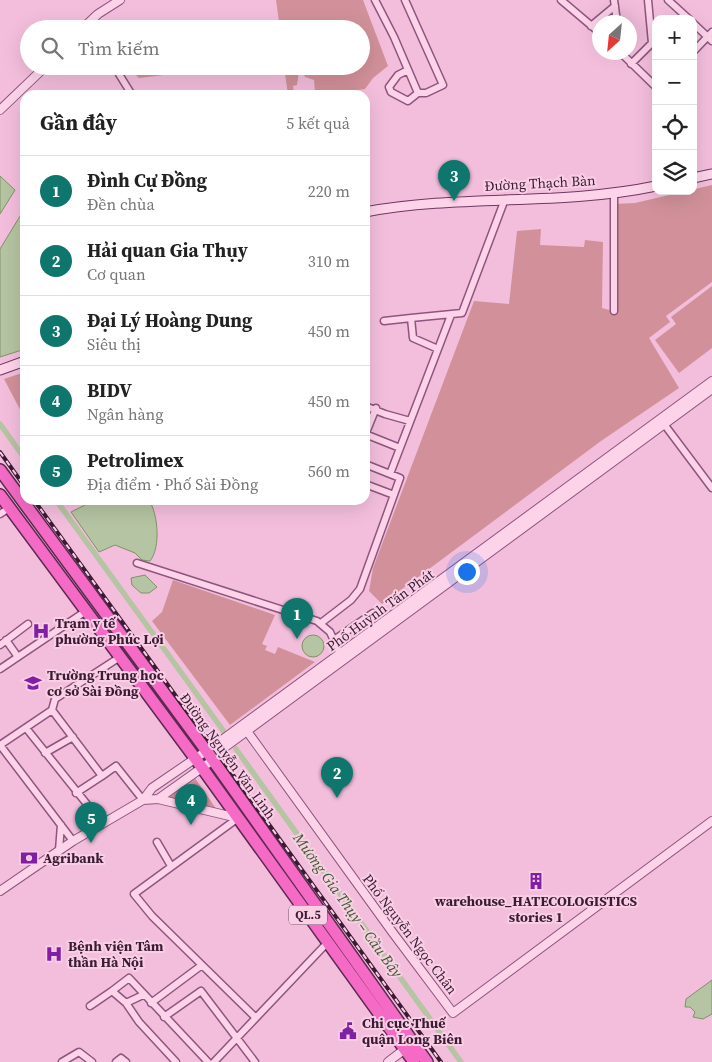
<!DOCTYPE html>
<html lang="vi">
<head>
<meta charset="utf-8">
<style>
	body { margin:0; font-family:"Source Serif 4",serif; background:#f2f2f2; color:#222 }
	.controls { position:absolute; right:15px; top:15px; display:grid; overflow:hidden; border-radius:10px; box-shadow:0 5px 20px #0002 }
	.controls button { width:45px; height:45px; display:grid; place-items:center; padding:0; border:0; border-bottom:1px solid #e0e0e0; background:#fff; color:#222; font:25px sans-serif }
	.compass { position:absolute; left:592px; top:15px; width:45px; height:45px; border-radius:50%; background:#fff; box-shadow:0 5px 20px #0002; rotate:207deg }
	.you { position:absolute; left:466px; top:571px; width:18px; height:18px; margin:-12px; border:4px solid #fff; border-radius:50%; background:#1a73e8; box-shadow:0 0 0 8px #1a73e833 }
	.badge { display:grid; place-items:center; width:32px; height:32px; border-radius:50%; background:#0f766e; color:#fff; font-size:16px; font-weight:700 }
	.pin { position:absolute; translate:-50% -41px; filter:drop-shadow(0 1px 2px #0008) }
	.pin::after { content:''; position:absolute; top:26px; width:18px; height:15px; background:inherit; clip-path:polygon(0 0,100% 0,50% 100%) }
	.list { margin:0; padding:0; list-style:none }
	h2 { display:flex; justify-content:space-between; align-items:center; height:65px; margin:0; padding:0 20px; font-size:21px }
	h2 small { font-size:16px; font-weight:400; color:#767676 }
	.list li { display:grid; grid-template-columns:32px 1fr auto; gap:15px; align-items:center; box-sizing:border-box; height:70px; padding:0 20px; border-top:1px solid #e0e0e0 }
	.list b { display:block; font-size:19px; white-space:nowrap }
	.list p { margin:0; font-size:16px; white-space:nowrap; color:#767676 }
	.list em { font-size:16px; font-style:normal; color:#767676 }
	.icon { flex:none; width:28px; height:28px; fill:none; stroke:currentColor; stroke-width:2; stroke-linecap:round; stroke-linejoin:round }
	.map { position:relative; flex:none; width:712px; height:1062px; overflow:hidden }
	.search { position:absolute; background:#fff; box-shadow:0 5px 20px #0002; left:20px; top:20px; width:350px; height:55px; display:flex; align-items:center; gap:12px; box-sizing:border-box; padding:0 18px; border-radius:28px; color:#767676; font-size:19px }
	.panel { position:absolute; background:#fff; box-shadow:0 5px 20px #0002; left:20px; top:90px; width:350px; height:415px; border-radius:15px }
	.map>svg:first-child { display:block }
	.green { fill:#d2919a }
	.water { fill:#b5c4a2; stroke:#7e9368 }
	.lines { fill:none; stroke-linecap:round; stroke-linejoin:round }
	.canal { stroke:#b5c4a2; stroke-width:5.5 }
	.minor-casing { stroke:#8e557e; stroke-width:9 }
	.tertiary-casing { stroke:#8e557e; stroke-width:10 }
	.secondary-casing { stroke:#6f3862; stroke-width:11 }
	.trunk-casing { stroke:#5b2a51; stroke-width:14 }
	.minor { stroke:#fdd3ea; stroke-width:6 }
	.tertiary { stroke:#fdd3ea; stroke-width:8 }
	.secondary { stroke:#fdd3ea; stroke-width:9 }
	.trunk { stroke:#f46ac4; stroke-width:11 }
	.rail-casing { stroke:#3b1b34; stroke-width:4 }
	.rail { stroke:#f9cfe6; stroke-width:2; stroke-dasharray:5.5; stroke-linecap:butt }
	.labels { text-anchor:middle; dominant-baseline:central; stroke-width:4; stroke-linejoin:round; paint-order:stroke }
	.shield { fill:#f9cfe6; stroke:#745169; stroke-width:1 }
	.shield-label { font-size:12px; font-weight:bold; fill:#3b1b34 }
	.street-label { font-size:14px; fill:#3b1b34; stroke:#f9cfe6 }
	.poi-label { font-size:14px; font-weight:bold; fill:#3b1b34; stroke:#f9cfe6; text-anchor:start }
	.water-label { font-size:15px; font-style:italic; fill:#395d28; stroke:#f9cfe6 }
</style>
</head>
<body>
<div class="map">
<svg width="712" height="1062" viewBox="0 0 712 1062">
	<rect width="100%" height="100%" fill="#f3bedc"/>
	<path class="green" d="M276,0H363L388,66L373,78L365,89L325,95H288L284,66L295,69L299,72L297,85L293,86L294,94L315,92L314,80L305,77L300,66H361V29H280Z
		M146,66H237L139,78L136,75L137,69Z
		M712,185V282L666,316L670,322L649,338L679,388L601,441L382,604L369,591L373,568L474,301L509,304L517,231L541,229L540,245L584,247L585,240L603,242L602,308L613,311L614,204L635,203Z
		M712,286V348L679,373L655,340L676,324L671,317Z
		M25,372V419L4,379Z
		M173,580L275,615L262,644L267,646L265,650L275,654L278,647L315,662L230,725L152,621L162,612Z
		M195,778L219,813L166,799Z"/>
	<path class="water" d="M0,176L15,190L0,214Z
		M25,208V349L0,357V249Z
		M95,500H149C158,514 161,547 150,561L142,560L135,553L115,545L99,552L71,512Z
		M145,575L157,587L149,593H141L132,585L131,578Z
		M302 646a11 11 0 1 1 22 0a11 11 0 1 1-22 0Z
		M712,980V1014L703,1019L693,1017L695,1012L690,1007H685L686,999Z"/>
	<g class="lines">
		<path class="canal" d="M0,424L25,459
			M56,500L225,733
			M236,749L461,1062"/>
		<g class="minor-casing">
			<path id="minor" d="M375,0L394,37L418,93
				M405,0L443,85L426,93H418L408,101L391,92L389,87L398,75L408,70
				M561,0L600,33
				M614,0L617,22
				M648,0L652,43
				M668,0L689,19
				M693,23L712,41
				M591,26L615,6
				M620,52L656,87
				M693,52L712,32
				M631,64L653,42
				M114,66L132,95
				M614,311V193
				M411,318L462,313L505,199
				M438,349L451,315
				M365,406L385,414L410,421
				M664,424L712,488
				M365,434L400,448
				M365,435L376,408
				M365,464L390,474L438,349L413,338L411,318L384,321
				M365,484L394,495
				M0,514L9,508
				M137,563L317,621L330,632L340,654
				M321,623L351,600L360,589L400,478L390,474
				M6,640L18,657
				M334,640L373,613
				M0,645L28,624
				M0,669L86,611
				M52,710L102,776L116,766L143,800
				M26,728L102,823
				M0,745L52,710L55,699L120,657
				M0,745L73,841
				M45,753L73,737
				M76,793L102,776
				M238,818L134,894L152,916L255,1017
				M157,842L171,866
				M59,850L61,825
				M126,1003L143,995
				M151,1003L202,965
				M90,1006L112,991
				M164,1017L201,991L255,1062
				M62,1062L79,1052L92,1062
				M116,1062L121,1058L126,1062
				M176,1062L139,1022L126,1003L112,991L129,978L208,1062
				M214,1062L328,942"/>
		</g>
		<g class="tertiary-casing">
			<path id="tertiary" d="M82,29L98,14L120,0
				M0,110L46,66
				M244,727L393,933L453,1013L712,821
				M158,799L238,818
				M143,800L158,799L213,760L217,753L247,731L712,389
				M0,891L73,841L143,800L152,788L215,745L712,381
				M388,1062L405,1049"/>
		</g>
		<g class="secondary-casing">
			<path id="secondary" d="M693,178L712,174
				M365,212C461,194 561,206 656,186
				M0,370L25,361"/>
		</g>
		<g class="trunk-casing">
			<path id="trunk" d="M0,470L203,746L427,1062
				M0,495L195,758L414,1062"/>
		</g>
		<use href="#minor" class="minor"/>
		<use href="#tertiary" class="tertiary"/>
		<use href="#secondary" class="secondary"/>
		<use href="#trunk" class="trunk"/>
		<g class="rail-casing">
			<path id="rail" d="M0,452L25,487
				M34,500L441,1062"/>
		</g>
		<use href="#rail" class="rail"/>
	</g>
	<defs>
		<g id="hospital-bare" transform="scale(1.35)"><path d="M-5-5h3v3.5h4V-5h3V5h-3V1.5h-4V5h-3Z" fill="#801ea4" stroke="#f9cfe6" stroke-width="2.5" paint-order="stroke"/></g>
		<g id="school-bare" transform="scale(1.35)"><path d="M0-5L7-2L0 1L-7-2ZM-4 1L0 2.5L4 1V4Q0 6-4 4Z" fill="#801ea4" stroke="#f9cfe6" stroke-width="2.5" paint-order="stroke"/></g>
		<g id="bank-bare" transform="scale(1.35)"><path d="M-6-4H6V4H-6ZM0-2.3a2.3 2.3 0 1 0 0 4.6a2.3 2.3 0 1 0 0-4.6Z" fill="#801ea4" stroke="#f9cfe6" stroke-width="2.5" paint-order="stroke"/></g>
		<g id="building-bare" transform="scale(1.35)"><path d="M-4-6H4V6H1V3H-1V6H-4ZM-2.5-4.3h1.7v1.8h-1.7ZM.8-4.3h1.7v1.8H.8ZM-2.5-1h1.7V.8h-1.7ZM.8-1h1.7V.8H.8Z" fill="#801ea4" stroke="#f9cfe6" stroke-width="2.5" paint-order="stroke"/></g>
		<g id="civic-bare" transform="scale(1.35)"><path d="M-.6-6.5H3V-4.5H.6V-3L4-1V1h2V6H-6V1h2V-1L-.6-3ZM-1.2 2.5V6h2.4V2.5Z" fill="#801ea4" stroke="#f9cfe6" stroke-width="2.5" paint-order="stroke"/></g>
	</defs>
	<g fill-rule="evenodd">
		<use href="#hospital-bare" x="41" y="631"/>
		<use href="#school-bare" x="33" y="683"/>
		<use href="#bank-bare" x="29" y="858"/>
		<use href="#building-bare" x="536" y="881"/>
		<use href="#hospital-bare" x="54" y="954"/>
		<use href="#civic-bare" x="348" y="1031"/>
	</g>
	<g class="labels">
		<rect class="shield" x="289" y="905.5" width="38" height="19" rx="4"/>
		<g class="shield-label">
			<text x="308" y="915">QL.5</text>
		</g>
		<g class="street-label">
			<text transform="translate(540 183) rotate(-3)">Đường Thạch Bàn</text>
			<text transform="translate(380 610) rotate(-36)">Phố Huỳnh Tấn Phát</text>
			<text transform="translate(228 756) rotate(54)">Đường Nguyễn Văn Linh</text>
			<text transform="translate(410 934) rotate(53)">Phố Nguyễn Ngọc Chân</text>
		</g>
		<g class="poi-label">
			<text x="55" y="623">Trạm y tế<tspan x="55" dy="16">phường Phúc Lợi</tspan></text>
			<text x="47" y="675">Trường Trung học<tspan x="47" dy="16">cơ sở Sài Đồng</tspan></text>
			<text x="43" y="858">Agribank</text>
			<text x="536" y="901" text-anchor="middle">warehouse_HATECOLOGISTICS<tspan x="536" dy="16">stories 1</tspan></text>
			<text x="68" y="946">Bệnh viện Tâm<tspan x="68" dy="16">thần Hà Nội</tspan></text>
			<text x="362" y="1023">Chi cục Thuế<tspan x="362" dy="16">quận Long Biên</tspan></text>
		</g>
		<g class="water-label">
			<text transform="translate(348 905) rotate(54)">Mương Gia Thụy – Cầu Bây</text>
		</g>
	</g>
</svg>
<div class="controls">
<button>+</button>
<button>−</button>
<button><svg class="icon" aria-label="locate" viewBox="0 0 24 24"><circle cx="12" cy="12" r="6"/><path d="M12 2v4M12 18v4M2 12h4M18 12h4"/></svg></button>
<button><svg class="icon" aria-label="layers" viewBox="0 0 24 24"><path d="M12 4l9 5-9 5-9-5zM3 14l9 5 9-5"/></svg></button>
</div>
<svg class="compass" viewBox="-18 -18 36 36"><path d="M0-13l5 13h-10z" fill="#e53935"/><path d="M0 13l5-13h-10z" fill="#767676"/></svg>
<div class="you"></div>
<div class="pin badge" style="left:297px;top:639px">1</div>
<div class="pin badge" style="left:337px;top:798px">2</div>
<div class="pin badge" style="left:454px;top:201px">3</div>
<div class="pin badge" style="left:191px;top:825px">4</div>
<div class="pin badge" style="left:91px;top:843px">5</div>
<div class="search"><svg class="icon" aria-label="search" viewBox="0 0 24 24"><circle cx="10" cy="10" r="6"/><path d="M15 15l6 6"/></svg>Tìm kiếm</div>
<section class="panel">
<h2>Gần đây<small>5 kết quả</small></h2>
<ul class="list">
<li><span class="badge">1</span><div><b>Đình Cự Đồng</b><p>Đền chùa</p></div><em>220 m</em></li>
<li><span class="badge">2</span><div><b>Hải quan Gia Thụy</b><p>Cơ quan</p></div><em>310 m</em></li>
<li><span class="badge">3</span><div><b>Đại Lý Hoàng Dung</b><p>Siêu thị</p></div><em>450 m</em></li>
<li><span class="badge">4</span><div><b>BIDV</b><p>Ngân hàng</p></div><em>450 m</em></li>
<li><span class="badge">5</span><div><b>Petrolimex</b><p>Địa điểm · Phố Sài Đồng</p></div><em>560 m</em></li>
</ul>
</section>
</div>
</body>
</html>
